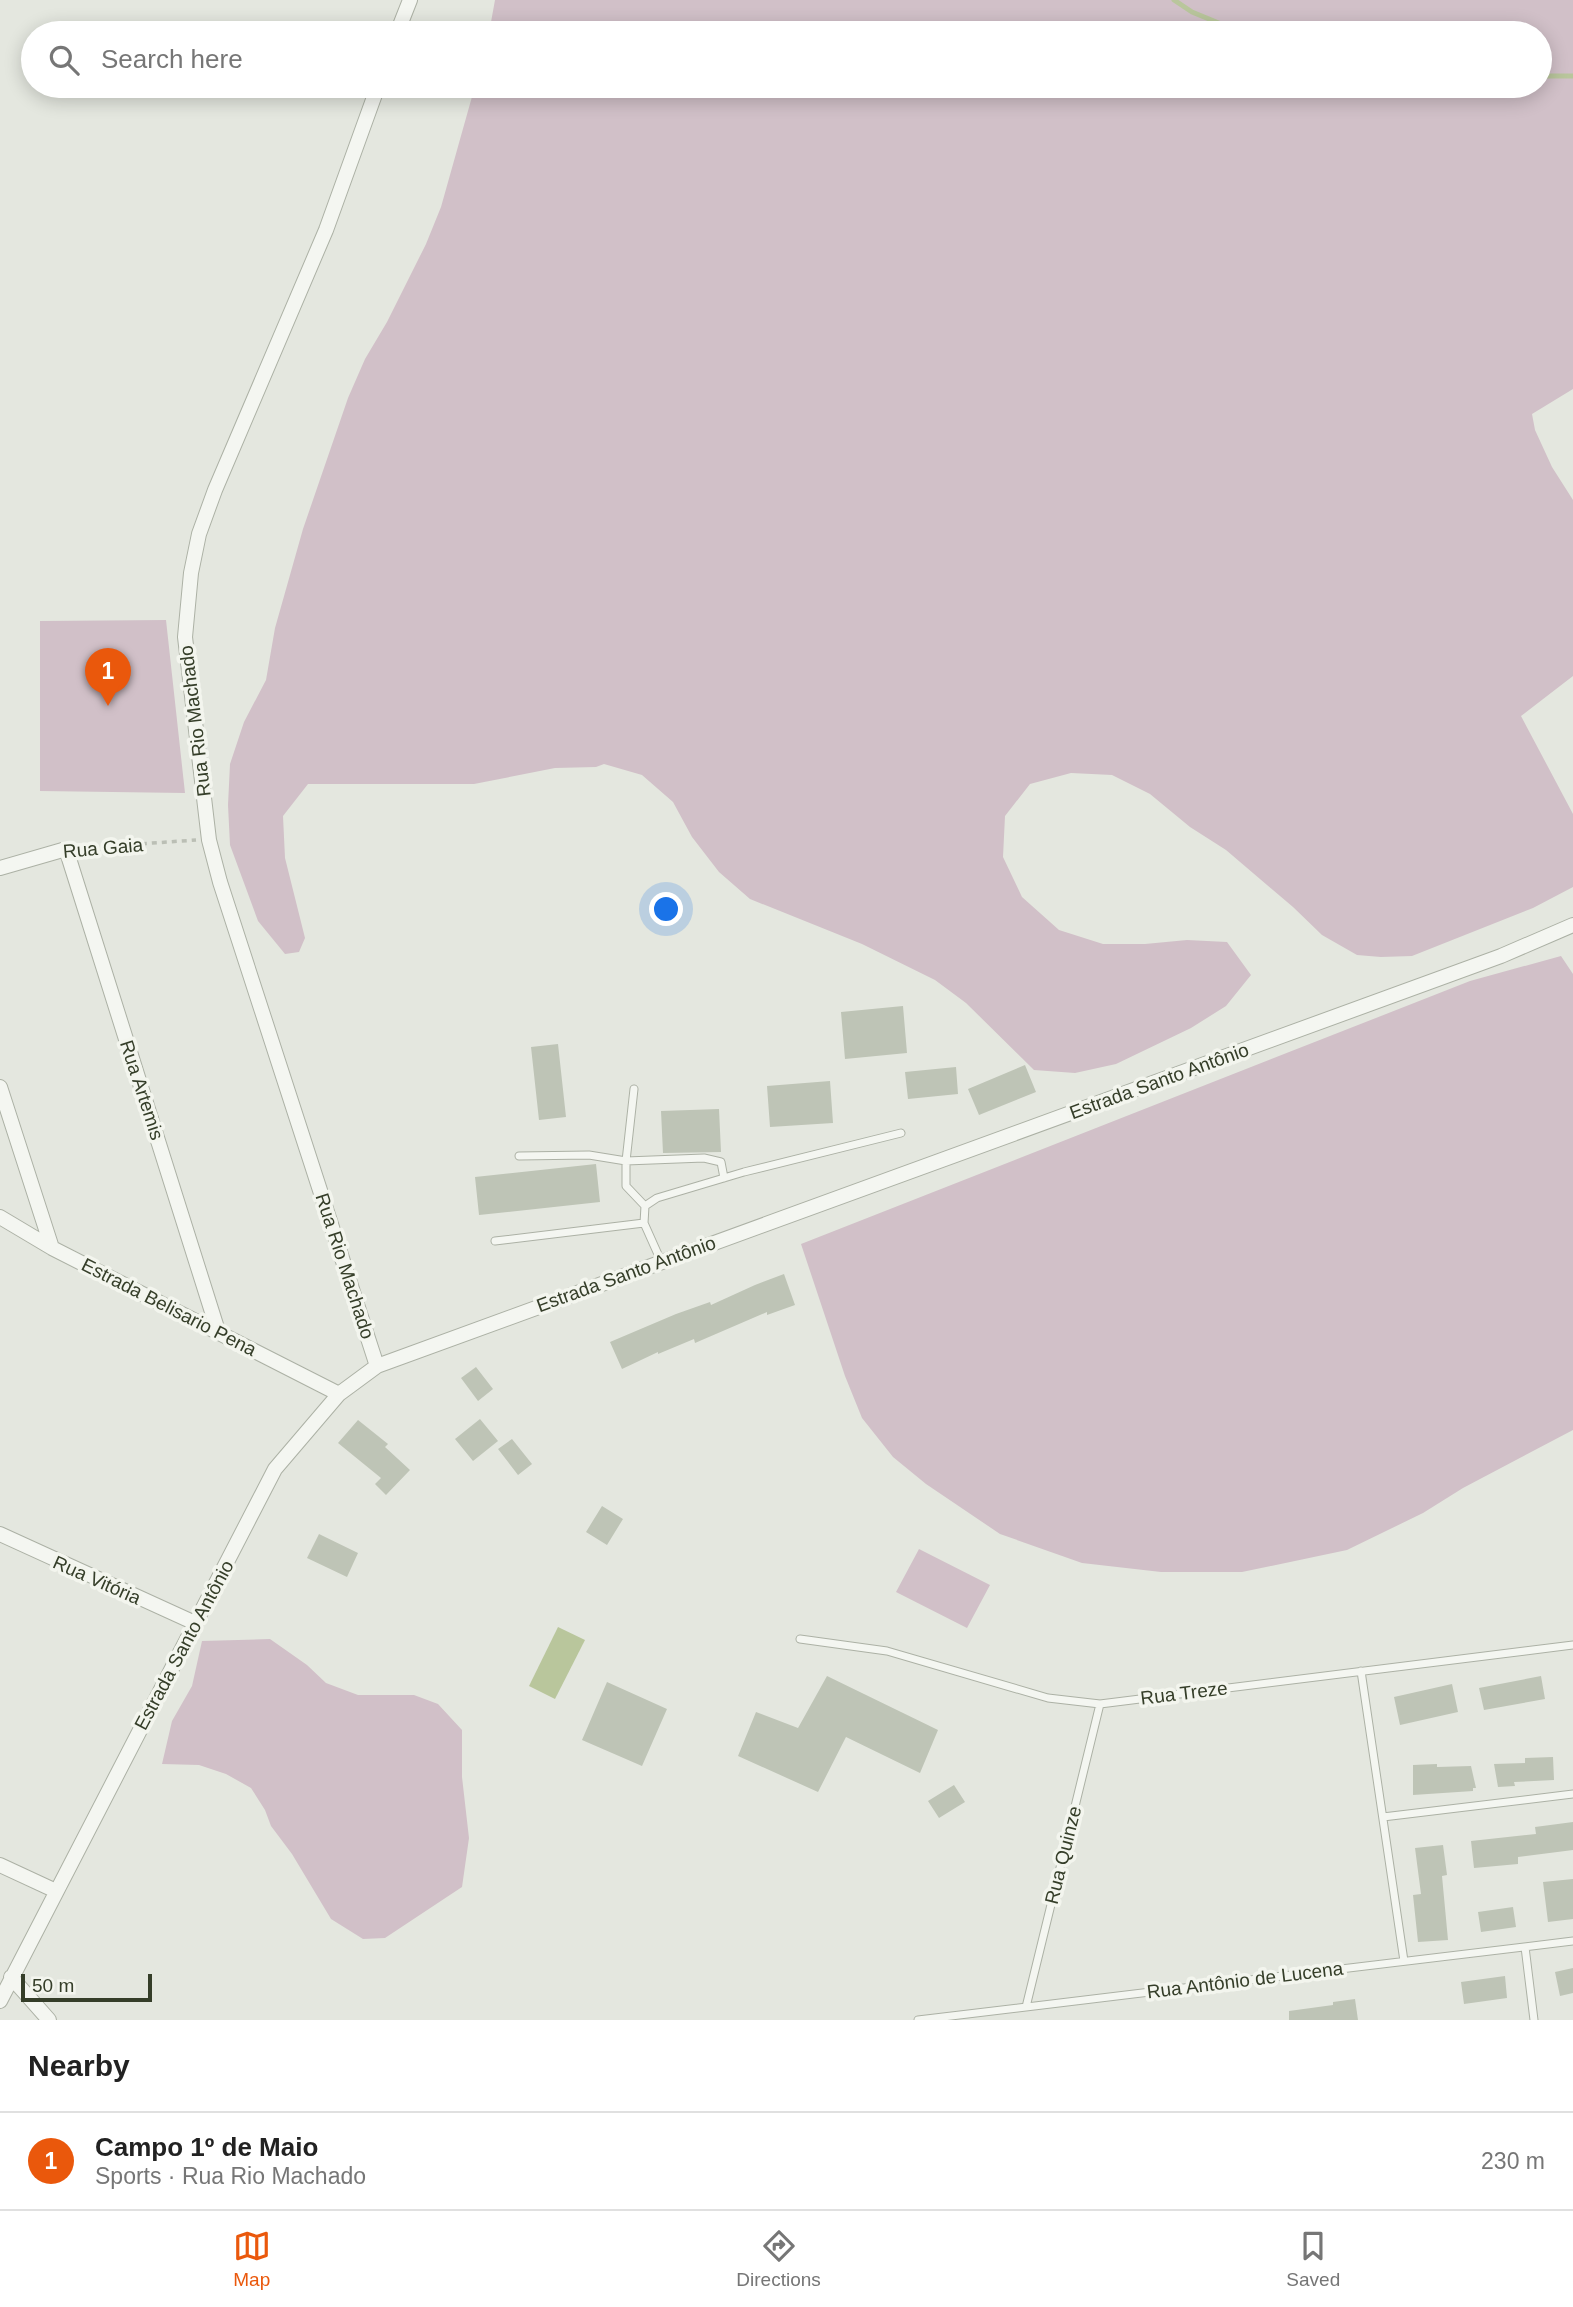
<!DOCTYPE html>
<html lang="en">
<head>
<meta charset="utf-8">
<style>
	body { margin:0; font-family:Arial,sans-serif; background:#f6f6f6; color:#222 }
	.scale { position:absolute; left:21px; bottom:18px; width:131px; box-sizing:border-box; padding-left:7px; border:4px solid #353e29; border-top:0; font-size:19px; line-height:24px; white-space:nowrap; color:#353e29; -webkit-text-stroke:5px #f3f5ee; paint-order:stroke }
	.you { position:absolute; left:667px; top:910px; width:24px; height:24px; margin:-18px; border:5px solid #fff; border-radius:50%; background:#1a73e8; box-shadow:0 0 0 10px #1a73e833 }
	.badge { display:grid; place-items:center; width:46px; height:46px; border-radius:50%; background:#ea580c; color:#fff; font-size:23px; font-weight:700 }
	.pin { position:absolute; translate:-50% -58px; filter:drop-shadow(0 2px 4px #0008) }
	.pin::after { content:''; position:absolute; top:37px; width:24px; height:21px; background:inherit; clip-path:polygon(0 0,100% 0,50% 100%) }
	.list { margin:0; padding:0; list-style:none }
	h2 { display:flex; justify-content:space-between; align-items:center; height:91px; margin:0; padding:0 28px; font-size:30px }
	h2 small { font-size:23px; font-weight:400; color:#767676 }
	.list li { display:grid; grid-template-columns:46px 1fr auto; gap:21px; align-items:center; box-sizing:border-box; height:98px; padding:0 28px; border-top:2px solid #e0e0e0 }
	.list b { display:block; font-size:26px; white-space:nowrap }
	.list p { margin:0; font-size:23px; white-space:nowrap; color:#767676 }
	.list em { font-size:23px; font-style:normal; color:#767676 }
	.icon { flex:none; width:38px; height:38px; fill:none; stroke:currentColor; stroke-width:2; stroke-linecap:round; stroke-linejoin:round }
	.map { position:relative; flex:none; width:1573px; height:2020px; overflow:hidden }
	.search { position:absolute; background:#fff; box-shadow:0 4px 18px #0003; left:21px; right:21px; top:21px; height:77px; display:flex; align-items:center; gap:18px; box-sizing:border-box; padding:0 24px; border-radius:38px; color:#767676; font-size:26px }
	.sheet { height:189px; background:#fff }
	nav { display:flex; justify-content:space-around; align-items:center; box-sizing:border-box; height:98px; border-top:2px solid #e0e0e0; background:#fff; font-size:19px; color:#767676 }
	nav a { display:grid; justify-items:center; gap:4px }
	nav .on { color:#ea580c }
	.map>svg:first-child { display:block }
	.green { fill:#d1c0c8 }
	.water { fill:#b9c69c }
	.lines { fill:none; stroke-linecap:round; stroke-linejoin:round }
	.stream { stroke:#b9c69c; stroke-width:5 }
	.building { fill:#bec4b6 }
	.service-casing { stroke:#acb1a5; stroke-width:9 }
	.minor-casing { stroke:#acb1a5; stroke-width:16 }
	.path { stroke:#bbbfb5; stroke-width:3.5; stroke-dasharray:5 5; stroke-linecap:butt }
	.service { stroke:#f4f6f1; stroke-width:7 }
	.minor { stroke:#f4f6f1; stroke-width:14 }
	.labels { text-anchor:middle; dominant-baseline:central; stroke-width:7; stroke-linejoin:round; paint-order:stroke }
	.street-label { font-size:19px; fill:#353e29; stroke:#f3f5ee }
</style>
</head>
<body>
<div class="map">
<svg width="1573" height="2020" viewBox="0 0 1573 2020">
	<rect width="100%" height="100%" fill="#e4e7df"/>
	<path class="green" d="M495,0H1573V389L1532,414L1535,430L1552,467L1573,500V676L1521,716L1573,814V887L1533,908L1412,956L1381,957L1357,955L1322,935L1293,907L1226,850L1190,827L1150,794L1112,775L1071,773L1030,784L1005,816L1003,857L1022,897L1059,930L1103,944H1145L1187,940L1227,942L1251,975L1226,1006L1191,1028L1116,1064L1075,1073L1034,1070L966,1003L935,980L862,944L750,899L719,872L692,837L673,802L642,775L604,764L596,767L555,768L474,784H308L283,816L285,858L305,938L299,952L285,954L258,921L230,845L228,805L230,764L244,722L266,680L275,628L303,529L348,398L365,359L387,322L426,244L441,207L475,86H1540V33H489Z
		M166,620L185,793L40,791V621Z
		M1561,956L1573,974V1430L1463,1488L1423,1513L1347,1550L1242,1572H1161L1082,1563L1000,1534L926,1484L893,1457L862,1418L845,1376L801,1244L1470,981Z
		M919,1549L990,1585L967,1628L896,1592Z
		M270,1639L307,1665L326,1683L358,1695H414L438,1704L462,1730V1777L469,1838L462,1887L385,1938L363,1939L331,1919L292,1854L271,1826L265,1810L251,1788L226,1774L199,1765L162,1764L172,1721L192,1686L202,1641Z"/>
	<path class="water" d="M558,1627L585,1640L555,1699L529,1686Z"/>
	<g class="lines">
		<path class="stream" d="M1174,0L1192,12L1243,33
			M1540,76H1573"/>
	</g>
	<path class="building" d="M903,1006L907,1053L845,1059L841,1012Z
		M558,1044L566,1117L539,1120L531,1047Z
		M1025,1065L1036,1092L979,1115L968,1089Z
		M956,1067L958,1094L908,1099L905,1072Z
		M830,1081L833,1123L770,1127L767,1086Z
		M719,1109L721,1152L663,1153L661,1111Z
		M596,1164L600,1202L479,1215L475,1177Z
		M784,1274L795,1305L767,1315V1312L695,1343L694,1339L658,1354V1352L622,1369L610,1342L676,1314L710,1302L711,1305L755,1285Z
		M476,1367L493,1389L478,1401L461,1378Z
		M480,1419L498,1441L473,1461L455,1439Z
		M358,1420L388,1444L385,1447L410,1470L386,1495L375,1484L381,1478L338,1443Z
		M512,1439L532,1464L518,1475L498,1449Z
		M602,1506L623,1519L607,1545L586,1532Z
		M319,1534L358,1553L347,1577L307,1558Z
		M827,1676L938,1730L920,1773L846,1737L818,1792L738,1756L756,1712L798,1728Z
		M1541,1676L1545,1699L1484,1710L1479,1688Z
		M607,1682L667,1709L642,1766L582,1740Z
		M1452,1684L1458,1712L1400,1725L1394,1697Z
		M1553,1757L1554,1780L1514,1782L1515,1786L1498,1787L1494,1764L1525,1763V1758Z
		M1437,1764V1767L1471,1766L1476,1788H1473V1791L1413,1795V1765Z
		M954,1785L965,1802L939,1818L928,1801Z
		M1573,1822V1850L1518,1857V1864L1474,1868L1471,1841L1536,1834L1535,1827Z
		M1443,1845L1447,1875L1442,1876L1448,1940L1418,1942L1413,1895L1421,1894L1415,1848Z
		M1573,1879V1919L1548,1922L1543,1882Z
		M1513,1907L1516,1927L1481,1932L1478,1912Z
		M1573,1968V1993L1560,1996L1555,1972Z
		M1505,1976L1507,1998L1464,2004L1461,1982Z
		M1355,1999L1358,2020H1289V2011L1333,2005V2002Z"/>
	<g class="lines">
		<g class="service-casing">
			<path id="service" d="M634,1089L626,1161V1186L645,1206
				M519,1156L589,1155L626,1161L704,1158L721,1162L724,1178
				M495,1241L644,1223
				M661,1261L644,1223L645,1206L657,1198L744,1172L901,1133
				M800,1639L887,1651L1048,1698L1100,1704L1573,1645
				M1361,1671L1404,1961
				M1383,1817L1573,1794
				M1525,1947L1534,2020
				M1026,2007L1100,1704
				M918,2020L1573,1941"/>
		</g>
		<g class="minor-casing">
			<path id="minor" d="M397,33L410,0
				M0,868L66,849L218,1331
				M0,1087L52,1248
				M0,1217L52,1248L339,1394
				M377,1366L220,882L209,840L185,637L191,573L199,534L215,490L326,230L378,86
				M0,1534L195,1623
				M0,1865L56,1891
				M11,1977L49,2020
				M0,2001L275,1469L339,1394L377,1366L1501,956L1573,925"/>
		</g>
		<path class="path" d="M82,848L196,840"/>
		<use href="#service" class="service"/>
		<use href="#minor" class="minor"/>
	</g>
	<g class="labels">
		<g class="street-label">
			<text transform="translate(195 721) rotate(-97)">Rua Rio Machado</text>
			<text transform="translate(103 848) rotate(-5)">Rua Gaia</text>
			<text transform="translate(1159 1081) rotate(-20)">Estrada Santo Antônio</text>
			<text transform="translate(142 1090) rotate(72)">Rua Artemis</text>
			<text transform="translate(345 1266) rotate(72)">Rua Rio Machado</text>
			<text transform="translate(626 1274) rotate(-20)">Estrada Santo Antônio</text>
			<text transform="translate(169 1307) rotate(27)">Estrada Belisario Pena</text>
			<text transform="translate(97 1580) rotate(24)">Rua Vitória</text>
			<text transform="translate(184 1645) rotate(-62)">Estrada Santo Antônio</text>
			<text transform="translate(1184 1693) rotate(-7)">Rua Treze</text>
			<text transform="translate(1063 1855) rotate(-76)">Rua Quinze</text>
			<text transform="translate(1245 1980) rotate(-7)">Rua Antônio de Lucena</text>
		</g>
	</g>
</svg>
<div class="scale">50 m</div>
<div class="you"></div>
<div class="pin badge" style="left:108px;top:706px">1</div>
<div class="search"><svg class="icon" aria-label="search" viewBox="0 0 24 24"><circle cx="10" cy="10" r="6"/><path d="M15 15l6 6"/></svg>Search here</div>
</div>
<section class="sheet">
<h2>Nearby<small></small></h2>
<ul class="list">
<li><span class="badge">1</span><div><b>Campo 1º de Maio</b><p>Sports · Rua Rio Machado</p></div><em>230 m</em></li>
</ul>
</section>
<nav>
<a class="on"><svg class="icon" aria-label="map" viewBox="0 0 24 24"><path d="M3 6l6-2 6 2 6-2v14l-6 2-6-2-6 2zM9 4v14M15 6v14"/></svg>Map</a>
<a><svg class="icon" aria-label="directions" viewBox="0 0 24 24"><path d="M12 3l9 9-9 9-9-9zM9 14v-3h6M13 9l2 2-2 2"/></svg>Directions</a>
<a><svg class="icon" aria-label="saved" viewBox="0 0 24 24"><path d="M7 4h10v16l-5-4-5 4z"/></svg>Saved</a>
</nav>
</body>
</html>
